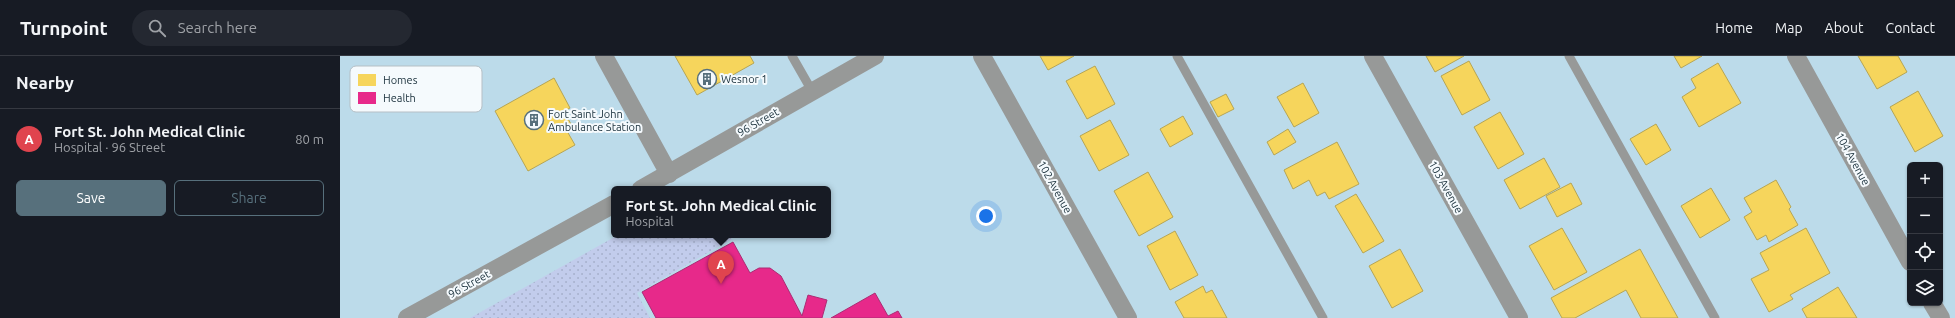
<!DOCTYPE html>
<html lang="en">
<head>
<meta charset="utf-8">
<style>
	body { margin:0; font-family:Ubuntu,sans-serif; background:#242831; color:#f1f3f6 }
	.controls { position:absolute; right:12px; bottom:12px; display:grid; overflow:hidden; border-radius:6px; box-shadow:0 1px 3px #0004 }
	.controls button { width:36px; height:36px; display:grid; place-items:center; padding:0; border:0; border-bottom:1px solid #363941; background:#171b24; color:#f1f3f6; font:20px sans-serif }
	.you { position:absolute; left:646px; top:160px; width:14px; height:14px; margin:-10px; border:3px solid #fff; border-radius:50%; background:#1a73e8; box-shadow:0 0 0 6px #1a73e833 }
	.badge { display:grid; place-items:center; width:26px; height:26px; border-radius:50%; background:#57707c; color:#fff; font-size:13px; font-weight:700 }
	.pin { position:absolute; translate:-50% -33px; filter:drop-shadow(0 1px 2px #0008) }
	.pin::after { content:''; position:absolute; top:21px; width:14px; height:12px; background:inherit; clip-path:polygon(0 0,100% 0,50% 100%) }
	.popup { position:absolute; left:271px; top:130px; width:220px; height:52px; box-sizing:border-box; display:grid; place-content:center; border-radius:6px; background:#171b24; filter:drop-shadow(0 1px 3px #0005); font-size:13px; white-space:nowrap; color:#9ea1a6 }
	.popup b { font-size:15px; color:#f1f3f6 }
	.popup::after { content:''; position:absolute; left:50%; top:100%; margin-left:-8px; border:8px solid transparent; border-top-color:#171b24 }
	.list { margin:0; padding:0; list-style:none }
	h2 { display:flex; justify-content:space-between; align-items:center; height:52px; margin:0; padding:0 16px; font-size:17px }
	h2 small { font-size:13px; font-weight:400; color:#9ea1a6 }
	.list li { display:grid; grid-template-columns:26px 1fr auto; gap:12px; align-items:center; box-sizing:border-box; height:60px; padding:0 16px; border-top:1px solid #363941 }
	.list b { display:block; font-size:15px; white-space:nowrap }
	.list p { margin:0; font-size:13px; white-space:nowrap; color:#9ea1a6 }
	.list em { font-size:13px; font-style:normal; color:#9ea1a6 }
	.actions { display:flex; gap:8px; padding:12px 16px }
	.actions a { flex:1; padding:9px 0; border:1px solid #57707c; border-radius:6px; text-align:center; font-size:14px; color:#57707c }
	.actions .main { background:#57707c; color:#fff }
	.icon { flex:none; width:22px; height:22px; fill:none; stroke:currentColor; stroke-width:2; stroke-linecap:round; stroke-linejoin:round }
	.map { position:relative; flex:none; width:1615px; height:262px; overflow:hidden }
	header { display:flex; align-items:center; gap:24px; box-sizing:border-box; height:56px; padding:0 20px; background:#171b24; border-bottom:1px solid #363941 }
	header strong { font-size:19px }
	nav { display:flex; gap:22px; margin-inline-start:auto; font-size:14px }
	.search { width:280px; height:36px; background:#242831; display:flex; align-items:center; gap:10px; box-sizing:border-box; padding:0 14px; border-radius:22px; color:#9ea1a6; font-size:15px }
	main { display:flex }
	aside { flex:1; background:#171b24 }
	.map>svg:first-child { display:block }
	.grass { fill:url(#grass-dots) }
	.homes { fill:#f6d55c; stroke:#b6a554 }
	.health { fill:#e7298a; stroke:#ab2d74 }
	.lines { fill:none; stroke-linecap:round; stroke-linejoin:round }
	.lane { stroke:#979998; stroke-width:9 }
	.street { stroke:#979998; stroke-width:18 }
	.labels { text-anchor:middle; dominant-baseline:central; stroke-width:4; stroke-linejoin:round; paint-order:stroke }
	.poi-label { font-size:11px; fill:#203641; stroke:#f5fafd; text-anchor:start }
	.street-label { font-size:11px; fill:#203641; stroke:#f5fafd }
	.key { fill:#f5fafd; stroke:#b5bfc5; stroke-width:1 }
	.key-label { font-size:11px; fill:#203641 }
</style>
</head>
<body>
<header>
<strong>Turnpoint</strong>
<div class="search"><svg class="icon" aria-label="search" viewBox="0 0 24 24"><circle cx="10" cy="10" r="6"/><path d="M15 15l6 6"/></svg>Search here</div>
<nav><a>Home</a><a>Map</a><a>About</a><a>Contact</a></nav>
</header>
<main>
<aside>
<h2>Nearby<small></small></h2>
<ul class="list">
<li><span class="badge" style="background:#e0444e">A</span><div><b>Fort St. John Medical Clinic</b><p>Hospital · 96 Street</p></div><em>80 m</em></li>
</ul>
<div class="actions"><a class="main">Save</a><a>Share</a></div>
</aside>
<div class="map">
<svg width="1615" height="262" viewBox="0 0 1615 262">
	<defs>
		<pattern id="grass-dots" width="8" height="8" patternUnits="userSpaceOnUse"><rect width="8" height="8" fill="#c2ccec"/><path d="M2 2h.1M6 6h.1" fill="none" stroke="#a6b0cc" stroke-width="1.8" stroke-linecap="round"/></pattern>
	</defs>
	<rect width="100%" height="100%" fill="#bcdbea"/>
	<path class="grass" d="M278,179H389L392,183L297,237L310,262H130Z"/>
	<path class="homes" d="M335,0H410L414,7L357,39Z
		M700,0H734L708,14Z
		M1086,0H1124L1095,16Z
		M1334,0H1362L1341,12Z
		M1518,0H1558L1567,16L1537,33Z
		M1129,5L1150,44L1122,59L1101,20Z
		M1378,7L1401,47L1359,71L1342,41L1356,32L1351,23Z
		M755,10L775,48L747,63L726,25Z
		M214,22L230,52L224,55L233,72L227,75L235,89L188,115L155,55Z
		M963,27L979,57L954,71L937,41Z
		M1578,35L1603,80L1575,96L1550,51Z
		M886,38L894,53L878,61L870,46Z
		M1160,56L1184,98L1158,113L1134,71Z
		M843,60L853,78L830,91L820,73Z
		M770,64L789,99L759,115L740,80Z
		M1316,68L1331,94L1306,109L1290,83Z
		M948,73L956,86L934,99L927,86Z
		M997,86L1019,128L989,143L985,136L977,140L969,124L953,133L944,114Z
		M1204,102L1220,131L1180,153L1164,124Z
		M808,116L833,161L799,180L774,135Z
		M1436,124L1451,151L1449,153L1458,169L1429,186L1426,179L1417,184L1404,161L1412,156L1404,142Z
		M1231,127L1242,148L1217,161L1206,140Z
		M1371,132L1390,164L1360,182L1341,150Z
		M1016,138L1044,185L1023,197L995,150Z
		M1222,172L1247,216L1214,234L1189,190Z
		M1466,172L1490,217L1450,239L1453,243L1429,256L1411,223L1429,214L1420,197Z
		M835,175L858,219L830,234L807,190Z
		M1060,193L1083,235L1052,252L1029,210Z
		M1300,193L1338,262H1301L1286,234L1235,262H1222L1211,242Z
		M863,230L866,237L872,234L887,262H844L835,246Z
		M1498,231L1517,262H1467L1462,253Z"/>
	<path class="health" d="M393,186L410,217L419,212H430L441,220L462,260L468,239L487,244L482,262H316L302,236Z
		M535,237L548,260L558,255L562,262H491Z"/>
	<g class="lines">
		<path class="lane" d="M452,0L472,35
			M837,0L983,262
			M1229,0L1375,262"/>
		<path class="street" d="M264,0L329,118
			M642,0L788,262
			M1033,0L1179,262
			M1456,0L1570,206
			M301,133L535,0
			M1592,247L1601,262
			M67,262L274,148"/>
	</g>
	<defs>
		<g id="building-ring" transform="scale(1)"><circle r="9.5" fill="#f5fafd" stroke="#57707c" stroke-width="1.5"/><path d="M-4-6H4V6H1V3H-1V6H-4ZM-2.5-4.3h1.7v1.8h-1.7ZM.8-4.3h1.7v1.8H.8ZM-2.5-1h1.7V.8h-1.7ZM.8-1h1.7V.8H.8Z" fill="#57707c"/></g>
	</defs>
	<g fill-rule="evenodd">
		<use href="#building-ring" x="367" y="23"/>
		<use href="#building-ring" x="194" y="64"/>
	</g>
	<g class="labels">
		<g class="poi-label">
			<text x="381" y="23">Wesnor 1</text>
			<text x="208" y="58">Fort Saint John<tspan x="208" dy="13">Ambulance Station</tspan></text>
		</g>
		<g class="street-label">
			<text transform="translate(418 66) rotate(-30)">96 Street</text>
			<text transform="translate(1513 103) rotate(61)">104 Avenue</text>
			<text transform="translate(715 131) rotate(61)">102 Avenue</text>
			<text transform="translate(1106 131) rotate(61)">103 Avenue</text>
			<text transform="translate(129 228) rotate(-29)">96 Street</text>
		</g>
	</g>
	<rect x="10" y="10" width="132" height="46" rx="6" class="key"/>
	<rect x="18" y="18" width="18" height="12" fill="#f6d55c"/>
	<rect x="18" y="36" width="18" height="12" fill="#e7298a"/>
	<g class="key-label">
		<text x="43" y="28">Homes</text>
		<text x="43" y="46">Health</text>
	</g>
</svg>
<div class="controls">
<button>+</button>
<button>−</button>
<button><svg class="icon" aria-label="locate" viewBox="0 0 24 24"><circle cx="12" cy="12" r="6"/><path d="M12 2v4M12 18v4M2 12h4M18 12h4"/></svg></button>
<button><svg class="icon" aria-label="layers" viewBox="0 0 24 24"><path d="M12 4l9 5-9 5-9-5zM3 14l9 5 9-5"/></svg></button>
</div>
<div class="you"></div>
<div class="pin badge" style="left:381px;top:228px;background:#e0444e">A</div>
<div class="popup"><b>Fort St. John Medical Clinic</b>Hospital</div>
</div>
</main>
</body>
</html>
